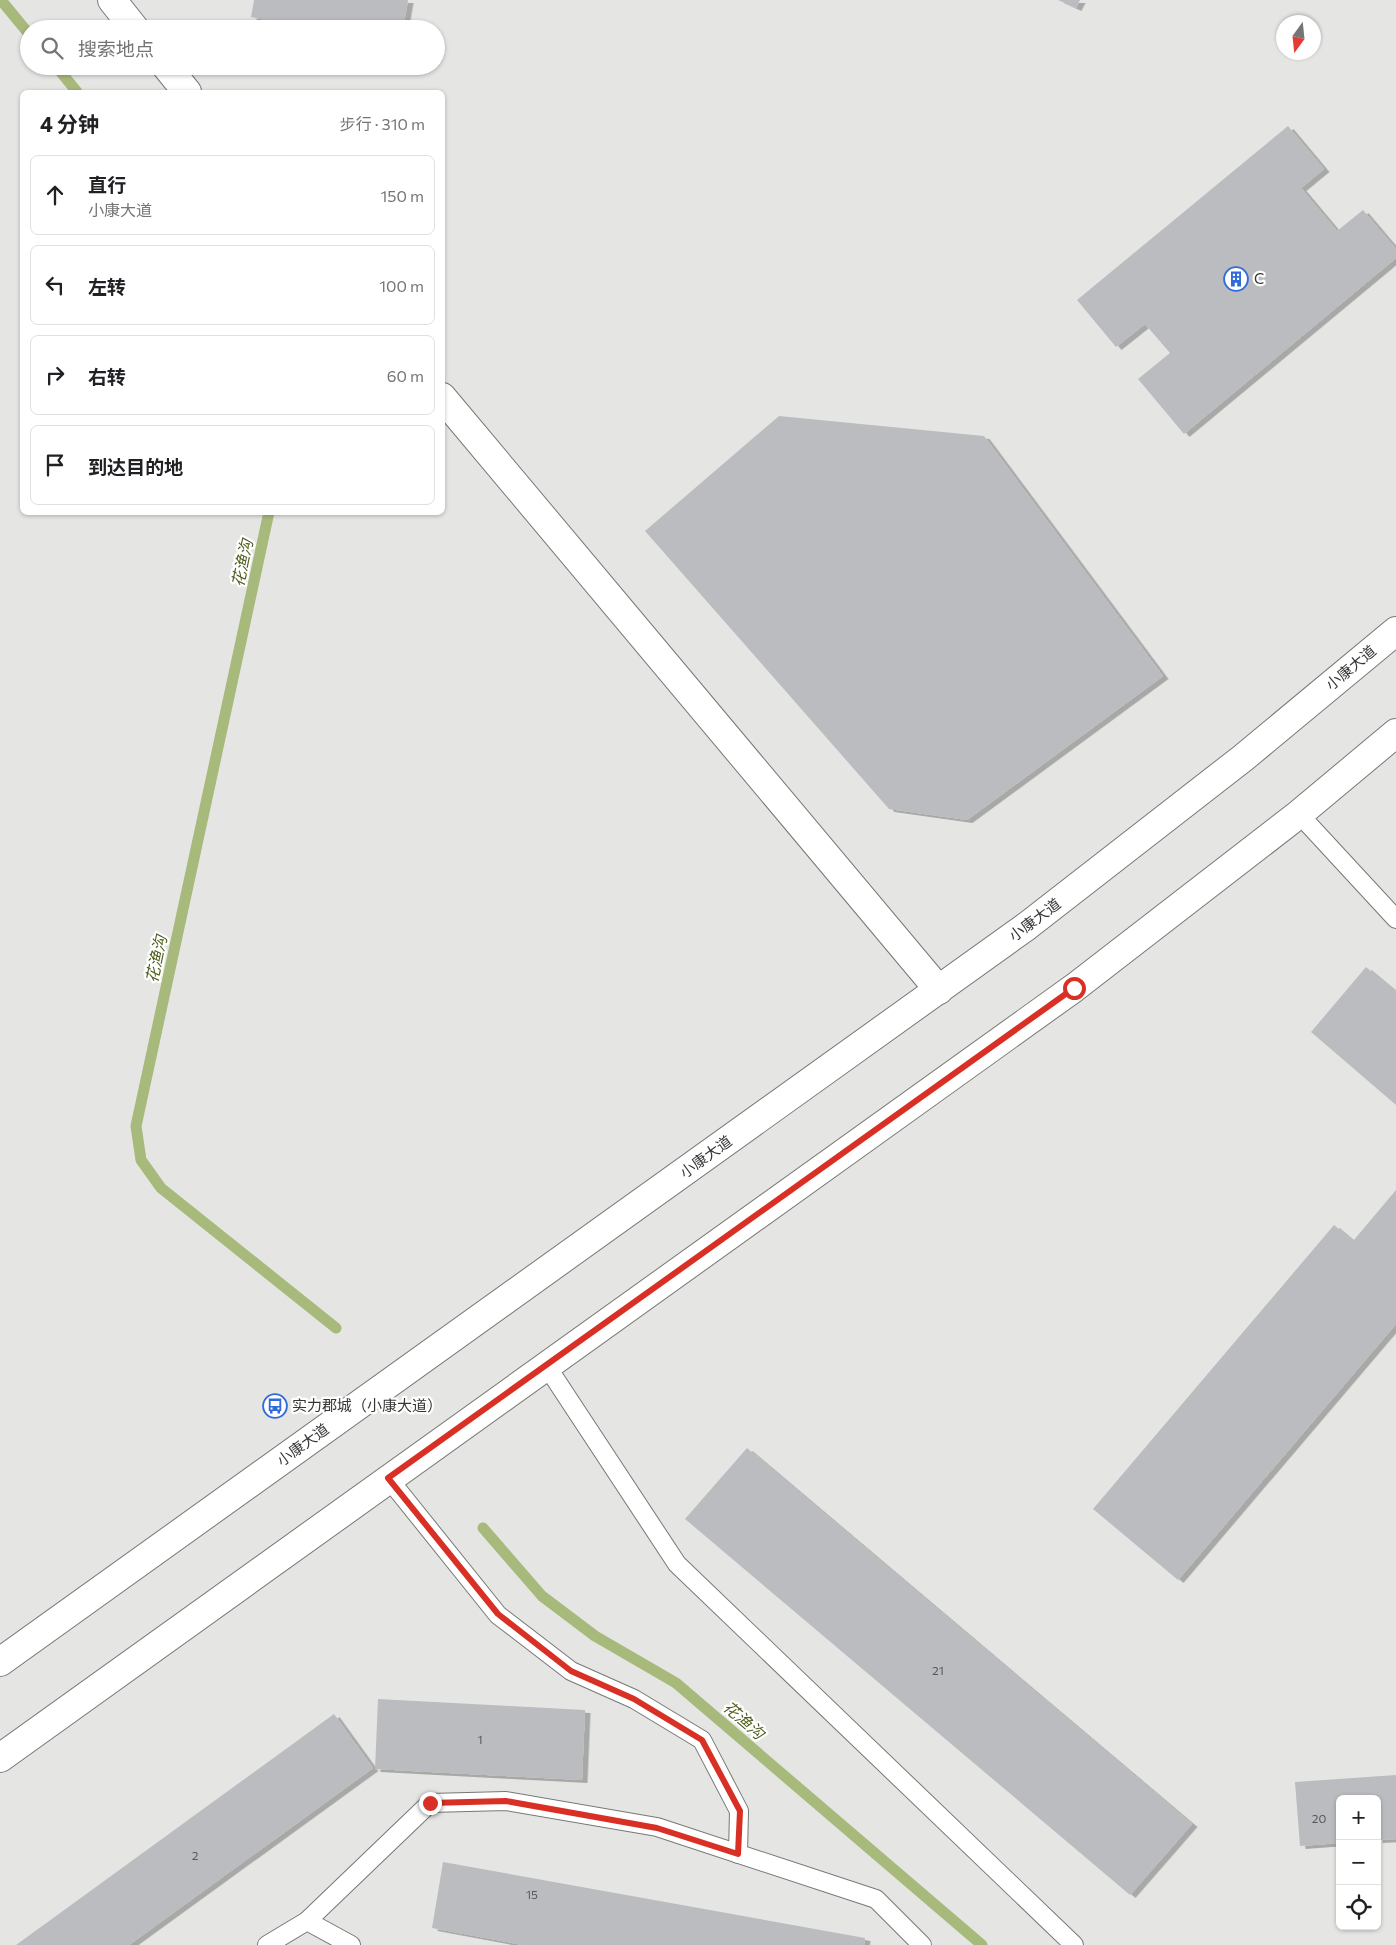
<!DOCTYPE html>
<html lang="zh">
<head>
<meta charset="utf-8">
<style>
  body { margin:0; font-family:Commissioner,"Noto Sans SC",sans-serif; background:#f6f6f6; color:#202124 }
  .controls { position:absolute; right:15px; bottom:15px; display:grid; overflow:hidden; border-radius:8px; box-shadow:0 1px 4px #0004 }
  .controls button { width:45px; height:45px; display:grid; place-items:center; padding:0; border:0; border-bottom:1px solid #e0e0e0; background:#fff; color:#202124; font:25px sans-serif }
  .compass { position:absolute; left:1276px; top:15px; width:45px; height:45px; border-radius:50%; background:#fff; box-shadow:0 1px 4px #0004; rotate:195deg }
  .stop { position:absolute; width:15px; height:15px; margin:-11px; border:4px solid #d93025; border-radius:50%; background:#fff }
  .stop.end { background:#d93025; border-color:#fff; box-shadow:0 1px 5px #0008 }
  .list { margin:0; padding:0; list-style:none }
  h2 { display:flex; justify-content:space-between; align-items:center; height:65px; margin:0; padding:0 20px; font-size:21px }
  h2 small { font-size:16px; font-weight:400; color:#757577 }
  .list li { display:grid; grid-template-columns:32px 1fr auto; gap:15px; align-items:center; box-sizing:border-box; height:80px; margin:0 10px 10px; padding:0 10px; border:1px solid #e0e0e0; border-radius:8px }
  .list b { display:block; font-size:19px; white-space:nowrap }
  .list p { margin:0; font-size:16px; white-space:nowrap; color:#757577 }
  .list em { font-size:16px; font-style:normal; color:#757577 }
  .icon { flex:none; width:28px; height:28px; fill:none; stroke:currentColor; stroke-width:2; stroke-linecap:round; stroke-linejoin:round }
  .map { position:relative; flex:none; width:1396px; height:1945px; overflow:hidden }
  .search { position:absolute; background:#fff; box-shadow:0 1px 4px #0004; left:20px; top:20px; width:425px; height:55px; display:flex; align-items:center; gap:12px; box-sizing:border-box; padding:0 18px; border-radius:28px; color:#757577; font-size:19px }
  .panel { position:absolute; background:#fff; box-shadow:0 1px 4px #0004; left:20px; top:90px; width:425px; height:425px; border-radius:8px }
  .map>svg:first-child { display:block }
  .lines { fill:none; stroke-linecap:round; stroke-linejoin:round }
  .stream { stroke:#a7b97b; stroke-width:11 }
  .building { fill:#bbbcbf; filter:url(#shadow) }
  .service-casing { stroke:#777876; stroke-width:20 }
  .minor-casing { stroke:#777876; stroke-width:30 }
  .secondary-casing { stroke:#777876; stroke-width:30 }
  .service { stroke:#fff; stroke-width:18 }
  .minor { stroke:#fff; stroke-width:28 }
  .secondary { stroke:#fff; stroke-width:28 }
  .route { stroke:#d93025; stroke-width:6 }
  .labels { text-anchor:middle; stroke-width:4.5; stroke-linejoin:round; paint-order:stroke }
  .number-label { font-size:12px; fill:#575858 }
  .poi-label { font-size:15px; fill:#363735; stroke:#fff; text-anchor:start }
  .street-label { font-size:15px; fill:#363735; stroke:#fff }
  .water-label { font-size:16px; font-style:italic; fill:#4f5f1d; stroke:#fff }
</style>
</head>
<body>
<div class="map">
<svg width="1396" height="1945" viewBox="0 0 1396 1945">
  <defs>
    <filter id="shadow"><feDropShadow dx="5.5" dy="3" stdDeviation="0" flood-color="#0004"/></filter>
  </defs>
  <rect width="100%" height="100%" fill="#e5e6e3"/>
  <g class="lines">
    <!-- stream -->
    <g class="stream">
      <path d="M1,0l28,34"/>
      <path d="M56,66l21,26"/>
      <path d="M269,512l-133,614 5,34 20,28 175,140"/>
      <path d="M483,1528l59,68 53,40 81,47 306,262"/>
    </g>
  </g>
  <!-- building -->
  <g class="building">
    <path d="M254,0h154l-5,29h-88l-64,-12z"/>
    <path d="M1058,0h22l-4,8z"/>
    <path d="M1288,126l36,43 -23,19 36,43 26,-21 33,39v9l-212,176 -46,-55 32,-26 -25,-29 -29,23 -39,-47z"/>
    <path d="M779,416l205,20 179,240 -196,144 -78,-11 -244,-278z"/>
    <path d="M1366,967l30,25v113l-85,-73z"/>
    <path d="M1396,1190v134l-218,256 -85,-71 241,-284 19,16z"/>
    <path d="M747,1448l445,376 -62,71 -445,-376z"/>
    <path d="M378,1699l207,11 -3,70 -207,-11z"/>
    <path d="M334,1714l39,54 -244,177h-113z"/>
    <path d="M1396,1775v64l-19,1v-41h-37v44l-40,3 -5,-64z"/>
    <path d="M443,1862l422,76 -1,7h-341l-91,-17z"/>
  </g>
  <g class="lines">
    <!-- service casing -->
    <g class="service-casing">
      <g id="service">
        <path d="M1299,814l97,105"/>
        <path d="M546,1365l131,199 397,381"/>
        <path d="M388,1478l110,137 73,56 63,28 68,41 37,71 -1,43"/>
        <path d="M307,1921l123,-118 76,-2 151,26 219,72 46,46"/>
        <path d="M267,1945l40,-24 44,24"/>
      </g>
    </g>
    <!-- minor casing -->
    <g class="minor-casing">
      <g id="minor">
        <path d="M112,0l23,29"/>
        <path d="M166,66l21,26"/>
        <path d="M442,397l497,593"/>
      </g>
    </g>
    <!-- secondary casing -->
    <g class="secondary-casing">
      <g id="secondary">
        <path d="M0,1662l1027,-736 216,-168 153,-127"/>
        <path d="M0,1758l1074,-770 225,-174 97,-81"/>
      </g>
    </g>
    <!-- service -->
    <use href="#service" class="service"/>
    <!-- minor -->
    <use href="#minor" class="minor"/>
    <!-- secondary -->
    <use href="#secondary" class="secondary"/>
  </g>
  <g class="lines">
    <!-- route -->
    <path class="route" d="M430,1803l76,-2 151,27 81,26 2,-43 -38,-71 -68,-41 -63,-28 -73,-57 -110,-136 686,-490"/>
  </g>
  <!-- icons -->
  <defs>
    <g id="building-ring" transform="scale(1.25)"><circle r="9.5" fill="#fff" stroke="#316bd9" stroke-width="1.5"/><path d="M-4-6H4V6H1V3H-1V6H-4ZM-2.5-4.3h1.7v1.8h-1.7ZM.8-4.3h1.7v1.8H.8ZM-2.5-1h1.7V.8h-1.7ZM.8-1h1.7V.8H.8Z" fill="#316bd9"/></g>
    <g id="bus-ring" transform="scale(1.25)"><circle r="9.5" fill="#fff" stroke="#316bd9" stroke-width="1.5"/><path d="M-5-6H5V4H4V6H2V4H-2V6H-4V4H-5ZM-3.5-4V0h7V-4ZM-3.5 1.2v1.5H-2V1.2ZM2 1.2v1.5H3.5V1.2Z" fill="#316bd9"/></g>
  </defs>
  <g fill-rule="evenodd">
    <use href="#building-ring" x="1236" y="279"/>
    <use href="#bus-ring" x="275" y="1406"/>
  </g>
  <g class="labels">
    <!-- number labels -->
    <g class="number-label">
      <text x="938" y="1675">21</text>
      <text x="480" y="1744">1</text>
      <text x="1319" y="1823">20</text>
      <text x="195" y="1860">2</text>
      <text x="532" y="1899">15</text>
    </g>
    <!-- poi labels -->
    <g class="poi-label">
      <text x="1254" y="284">C</text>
      <text x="292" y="1411">实力郡城（小康大道）</text>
    </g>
    <!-- street labels -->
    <g class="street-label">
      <text transform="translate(1351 668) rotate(-40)" y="5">小康大道</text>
      <text transform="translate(1035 920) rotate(-37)" y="5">小康大道</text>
      <text transform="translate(706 1157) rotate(-36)" y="5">小康大道</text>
      <text transform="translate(303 1445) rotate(-36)" y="5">小康大道</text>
    </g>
    <!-- water labels -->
    <g class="water-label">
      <text transform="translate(242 563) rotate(-78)" y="6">花渔沟</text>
      <text transform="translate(156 959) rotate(-78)" y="6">花渔沟</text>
      <text transform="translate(744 1720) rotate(41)" y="6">花渔沟</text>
    </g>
  </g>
</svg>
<div class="controls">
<button>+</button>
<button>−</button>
<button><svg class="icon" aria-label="locate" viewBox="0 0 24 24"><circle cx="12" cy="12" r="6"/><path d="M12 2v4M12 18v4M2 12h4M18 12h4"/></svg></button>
</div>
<svg class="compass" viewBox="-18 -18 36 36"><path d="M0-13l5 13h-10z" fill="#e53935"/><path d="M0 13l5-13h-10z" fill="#757577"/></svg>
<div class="stop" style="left:1074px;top:988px"></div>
<div class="stop end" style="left:430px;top:1803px"></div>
<div class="search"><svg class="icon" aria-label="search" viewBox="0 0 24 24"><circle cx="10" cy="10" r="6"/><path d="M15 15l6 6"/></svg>搜索地点</div>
<section class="panel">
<h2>4 分钟<small>步行 · 310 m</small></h2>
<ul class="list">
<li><svg class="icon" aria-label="ahead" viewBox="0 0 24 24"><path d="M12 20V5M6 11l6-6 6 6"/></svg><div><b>直行</b><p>小康大道</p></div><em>150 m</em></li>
<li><svg class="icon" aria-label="left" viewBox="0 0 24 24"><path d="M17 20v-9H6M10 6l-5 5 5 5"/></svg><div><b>左转</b></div><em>100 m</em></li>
<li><svg class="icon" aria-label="right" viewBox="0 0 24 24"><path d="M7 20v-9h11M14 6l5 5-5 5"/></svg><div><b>右转</b></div><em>60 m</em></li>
<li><svg class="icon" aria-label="arrive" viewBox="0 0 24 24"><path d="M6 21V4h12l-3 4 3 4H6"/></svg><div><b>到达目的地</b></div></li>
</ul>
</section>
</div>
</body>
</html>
